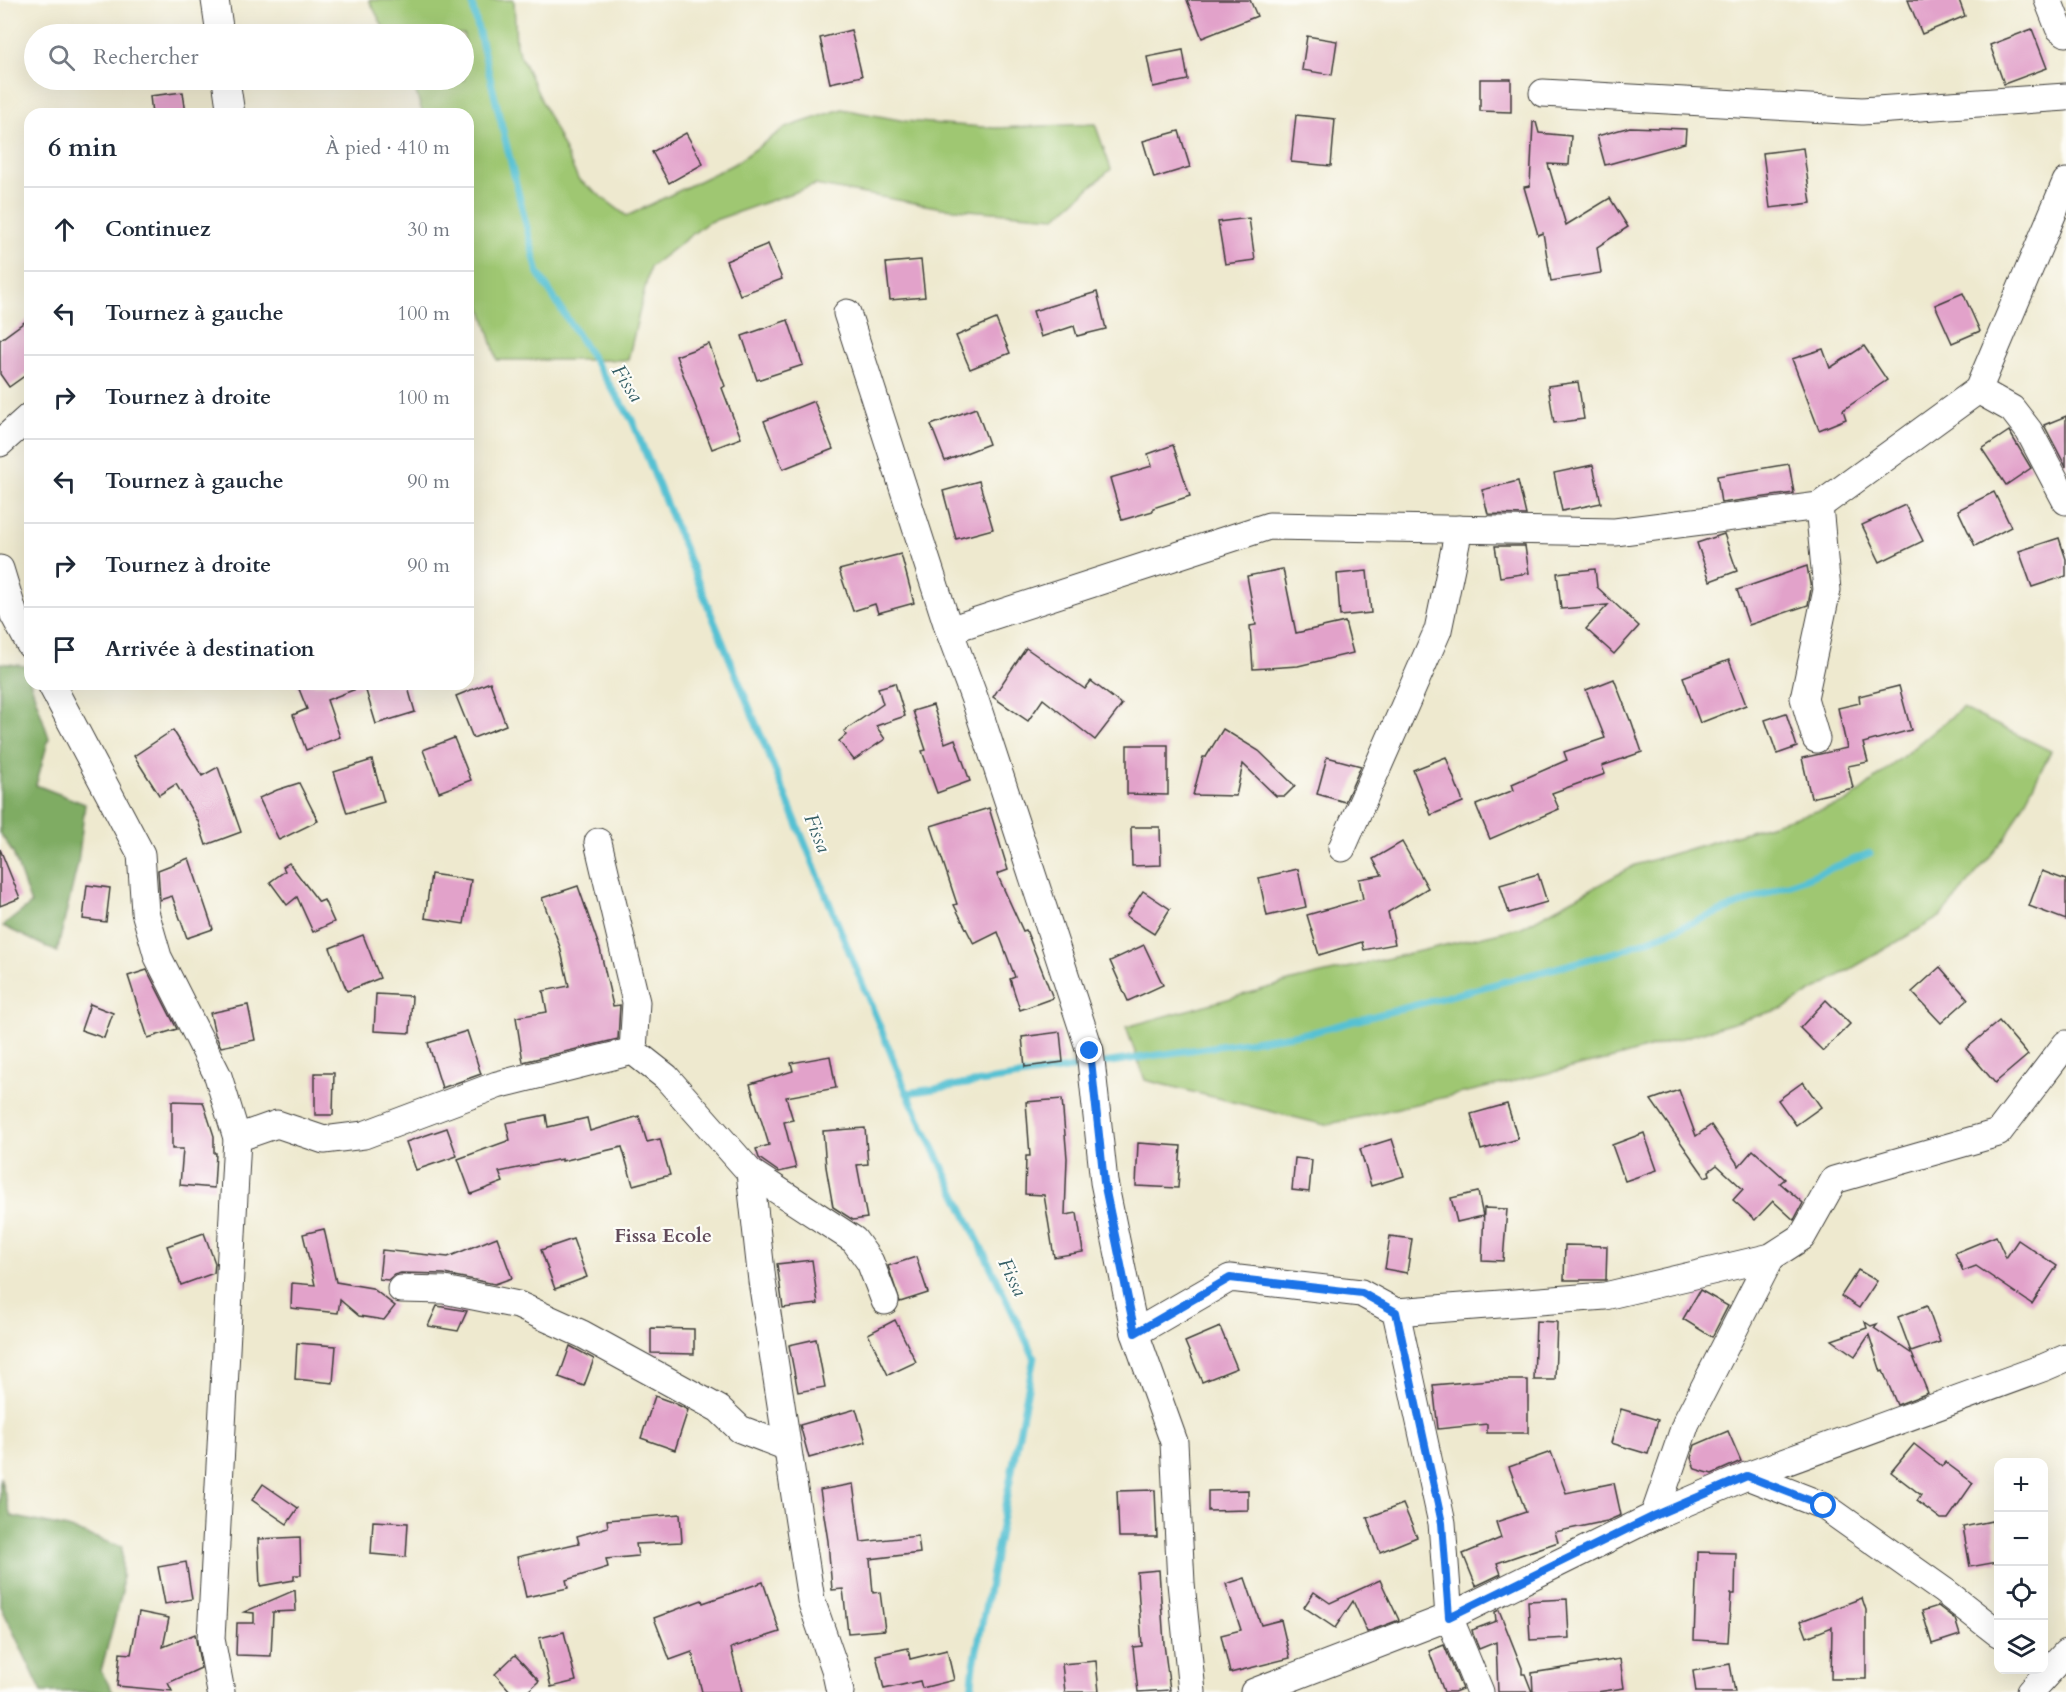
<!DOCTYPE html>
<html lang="fr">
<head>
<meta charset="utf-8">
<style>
  body { margin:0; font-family:Cardo,serif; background:#f6f6f7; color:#1f2937 }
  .controls { position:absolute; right:18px; bottom:18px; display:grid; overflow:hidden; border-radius:12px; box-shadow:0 6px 24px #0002 }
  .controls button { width:54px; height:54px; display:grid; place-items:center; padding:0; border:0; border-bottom:2px solid #e0e1e3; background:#fff; color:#1f2937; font:30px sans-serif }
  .stop { position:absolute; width:18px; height:18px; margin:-14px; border:4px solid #1a73e8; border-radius:50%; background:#fff }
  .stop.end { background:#1a73e8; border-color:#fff; box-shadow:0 2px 6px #0008 }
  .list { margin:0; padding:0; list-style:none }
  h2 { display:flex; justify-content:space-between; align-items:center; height:78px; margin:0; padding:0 24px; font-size:26px }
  h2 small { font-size:20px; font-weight:400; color:#747a83 }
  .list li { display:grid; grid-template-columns:39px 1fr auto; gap:18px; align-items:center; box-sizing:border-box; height:84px; padding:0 24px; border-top:2px solid #e0e1e3 }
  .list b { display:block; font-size:22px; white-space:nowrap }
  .list em { font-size:20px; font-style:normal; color:#747a83 }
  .icon { flex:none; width:33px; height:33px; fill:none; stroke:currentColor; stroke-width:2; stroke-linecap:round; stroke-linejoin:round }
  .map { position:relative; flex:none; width:2066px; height:1692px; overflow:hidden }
  .search { position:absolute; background:#fff; box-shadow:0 6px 24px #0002; left:24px; top:24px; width:450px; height:66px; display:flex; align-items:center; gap:15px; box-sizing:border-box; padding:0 21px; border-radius:33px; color:#747a83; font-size:22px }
  .panel { position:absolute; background:#fff; box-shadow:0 6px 24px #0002; left:24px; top:108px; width:450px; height:582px; border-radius:18px }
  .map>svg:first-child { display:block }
  .green { fill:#9fc772; stroke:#5e7247; stroke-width:1.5 }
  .forest { fill:#7fac64; stroke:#4e6440; stroke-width:1.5 }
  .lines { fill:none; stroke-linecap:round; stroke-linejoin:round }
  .stream { stroke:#57c1d3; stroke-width:7 }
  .building { fill:#e2a2ca }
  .minor-casing { stroke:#3c3b37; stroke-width:29 }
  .minor { stroke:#fff; stroke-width:27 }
  .route { stroke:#1a73e8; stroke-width:8 }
  .labels { text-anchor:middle; stroke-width:4.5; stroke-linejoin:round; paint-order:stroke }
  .water-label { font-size:20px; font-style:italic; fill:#345e65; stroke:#fdfcf7 }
  .neighbourhood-label { font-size:20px; font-weight:bold; fill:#614b59; stroke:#fdfcf7 }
</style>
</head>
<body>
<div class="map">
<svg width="2066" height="1692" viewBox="0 0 2066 1692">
  <rect width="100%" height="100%" fill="#fdfcf7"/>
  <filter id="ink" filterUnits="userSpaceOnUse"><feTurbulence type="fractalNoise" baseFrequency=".0167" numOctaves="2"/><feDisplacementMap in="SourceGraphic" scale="12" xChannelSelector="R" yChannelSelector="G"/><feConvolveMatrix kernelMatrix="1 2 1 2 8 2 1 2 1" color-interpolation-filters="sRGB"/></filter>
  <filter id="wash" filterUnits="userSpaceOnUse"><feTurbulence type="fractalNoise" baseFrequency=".008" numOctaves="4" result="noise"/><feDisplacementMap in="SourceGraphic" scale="24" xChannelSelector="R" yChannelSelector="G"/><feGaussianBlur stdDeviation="1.35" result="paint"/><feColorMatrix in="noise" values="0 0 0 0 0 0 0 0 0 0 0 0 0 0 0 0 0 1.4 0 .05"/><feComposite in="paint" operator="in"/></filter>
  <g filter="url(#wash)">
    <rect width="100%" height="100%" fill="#eee9cf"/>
    <!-- green -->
    <g class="green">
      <path d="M369,0h145l2,46 62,133 49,37 107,-52 51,-36 57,-19 63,12 90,7 100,-4 16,45 -55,48 -114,-9 -127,-23 -108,38 -57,44 -22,93h-131l-29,-97v-149h-45l-11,-34h52v-46h-77z"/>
      <path d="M1962,708l89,43 -44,85 -67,81 -156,91 -166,49 -293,68 -180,-45 -19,-53 170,-47 226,-53 113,-62 212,-63z"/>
    </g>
    <!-- forest -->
    <g class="forest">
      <path d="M0,663l25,3 24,72 -13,47 49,19 -7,59 -21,89 -54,-26 28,-22 -18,-51 -13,-20z"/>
      <path d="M0,1477l11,39 57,12 54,19v45l-21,79 12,21h-71l-42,-88z"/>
    </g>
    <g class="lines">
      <!-- stream -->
      <g class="stream">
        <path d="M471,0l67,273 94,147 275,673 127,264 -60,308 -3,27"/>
        <path d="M1097,1064l216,-32 307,-81 250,-98"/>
        <path d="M907,1093l179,-27"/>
      </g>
    </g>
    <g id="blocks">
      <!-- building -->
      <g class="building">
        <path d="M1187,0h63l7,16 -55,22z"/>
        <path d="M1908,0h51l6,16 -43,18z"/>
        <path d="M2032,29l15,39 -43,16 -14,-39z"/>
        <path d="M851,30l11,46 -32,7 -10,-45z"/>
        <path d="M1307,36l30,5 -5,34 -30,-5z"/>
        <path d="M1183,50l5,30 -35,7 -6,-30z"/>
        <path d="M1480,79h31v33l-31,-1z"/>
        <path d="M183,92l3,22h-34l-2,-18z"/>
        <path d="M1296,115l39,4 -4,47 -40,-4z"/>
        <path d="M1533,122h3l3,11 32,3 -2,29 -21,-1 18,61 44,-27 18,29 -31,20 4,26 -50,8 -8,-48 -5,2 -14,-48 6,-1z"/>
        <path d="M1630,127l56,2 -1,14 -80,22 -8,-29z"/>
        <path d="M1179,131l11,36 -36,11 -11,-37z"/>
        <path d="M686,133l17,31 -34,19 -17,-31z"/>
        <path d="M1803,148l8,55 -41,5 -7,-55z"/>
        <path d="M1249,218l6,42 -30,4 -7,-42z"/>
        <path d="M768,244l14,35 -42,16 -14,-34z"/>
        <path d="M921,260l4,37 -35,3 -4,-37z"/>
        <path d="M1097,292l9,37 -29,7 -3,-10 -33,11 -8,-26z"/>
        <path d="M1963,293l17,38 -28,12 -17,-38z"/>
        <path d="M30,318v54l-21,15 -9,-13v-34z"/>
        <path d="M996,319l14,34 -40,16 -14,-33z"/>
        <path d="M788,320l15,45 -46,15 -15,-44z"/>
        <path d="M709,344l16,42 -3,2 19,50 -29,11 -36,-93z"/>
        <path d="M1864,346l23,34 -44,30 3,9 -27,11 -27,-71 31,-10 7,19z"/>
        <path d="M1578,382l6,37 -30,4 -6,-37z"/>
        <path d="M814,401l19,48 -50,20 -19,-48z"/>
        <path d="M976,408l13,36 -44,17 -14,-36z"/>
        <path d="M2066,416v51l-22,-42z"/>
        <path d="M2009,431l22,37 -25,17 -24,-36z"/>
        <path d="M1173,445l17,51 -37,12v3l-31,9 -12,-42 42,-12 -4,-12z"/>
        <path d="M1789,464l5,29 -73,10 -4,-27z"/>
        <path d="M1593,465l8,38 -39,8 -8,-38z"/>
        <path d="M979,481l14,48 -37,10 -13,-48z"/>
        <path d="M1518,481l8,34 -38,-1 -6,-24z"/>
        <path d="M1994,492l17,35 -36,19 -17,-36z"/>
        <path d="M1905,505l18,36 -43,21 -18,-37z"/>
        <path d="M1724,534l13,37 -27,10 -13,-38z"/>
        <path d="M2059,538l7,21v17l-34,11 -13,-36z"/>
        <path d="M1495,546h30l4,27 -29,4z"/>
        <path d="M901,554l13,49 -36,10 -3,-9 -22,7 -14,-41z"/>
        <path d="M1807,566l4,23 -3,16 -59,20 -12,-35z"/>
        <path d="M1283,569l13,64 49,-11 8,31 -55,13 -45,3 -3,-43 6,-1 -9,-49z"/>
        <path d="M1595,569l2,18 42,39 -25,28 -28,-25 22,-24 -47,4 -4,-36z"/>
        <path d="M1367,571l4,42 -31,3 -3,-42z"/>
        <path d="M1026,648l59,41 6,-8 31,24 -27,35 -52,-41 -15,22 -35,-24z"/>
        <path d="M1729,660l17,45 -46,18 -17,-46z"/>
        <path d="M1614,679l16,41h1l11,32 -40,14 3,8 -53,19 7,16 -69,30 -14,-34 38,-15 -2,-6 55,-24 -3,-8 41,-14 -19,-48z"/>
        <path d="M490,682l16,43 -33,13 -17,-42z"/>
        <path d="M895,683l10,33 -29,10 9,13 -31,21 -15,-19 7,-6 -2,-4 39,-27 -5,-16z"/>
        <path d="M297,684h110l8,28 -39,12 -12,-40v2l-37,14 13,37 -34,13 -13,-35 14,-6z"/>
        <path d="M1899,686l12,44 -48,13 5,19 -20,4 5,22 -42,10 -9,-40 45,-10 -9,-40 22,-5 -1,-7z"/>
        <path d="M933,705l12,38 10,-4 15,42 -33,12 -15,-42 4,-1 -13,-39z"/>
        <path d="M1786,713l11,34 -20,7 -12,-34z"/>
        <path d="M1223,729l36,22 36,35 -10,10h-9l-33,-32 -7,32 -43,-1 10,-38h3z"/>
        <path d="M173,730l29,46 16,-9 23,65 -35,13 -8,-24 -22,-37 -17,11 -25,-39z"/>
        <path d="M454,738l17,42 -32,12 -16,-42z"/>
        <path d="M1127,745h41v50l-41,-1z"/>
        <path d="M1327,757l34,9 -16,36 -28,-8z"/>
        <path d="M1446,757l17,45 -32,13 -18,-45z"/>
        <path d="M372,760l12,42 -37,11 -13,-41z"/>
        <path d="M299,783l19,38 -39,19 -20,-42 18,-8z"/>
        <path d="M989,808l19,62 -11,4 26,57 3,-1 27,68 -33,12 -10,-31 5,-2 -17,-45 -24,12 -20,-39 3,-1 -26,-78z"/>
        <path d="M1131,827h29l1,38 -29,1z"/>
        <path d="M1402,842l26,46 -40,24 7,32 -31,6 -2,-8 -43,13 -12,-40 56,-16 -4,-20 23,-4 -9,-16z"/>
        <path d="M0,849l20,49 -20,8z"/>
        <path d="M189,858l24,71 -26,9 -15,-42 -12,4 -2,-30z"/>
        <path d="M289,863l30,39 5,-2 10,22 -21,10 -16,-35 -10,8 -17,-23 15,-11 -2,-4z"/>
        <path d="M1298,869l8,38 -39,9 -8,-38z"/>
        <path d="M2042,871l24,9v40l-37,-14z"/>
        <path d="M431,874l40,6 -7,44 -39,-6z"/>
        <path d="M1538,874l9,28 -38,11 -9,-28z"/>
        <path d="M87,885l23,3 -4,34 -23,-3z"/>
        <path d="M578,886l22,63 13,57 7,-1 -2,34 -95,23 -7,-45 31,-5 -4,-21 26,-5 -9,-39 -18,-49z"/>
        <path d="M1143,891l27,18 -16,25 -28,-18z"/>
        <path d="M363,935l17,43 -33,13 -17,-43z"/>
        <path d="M1144,945l19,40 -35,16 -18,-40z"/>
        <path d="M1940,967l28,32 -27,24 -29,-31z"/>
        <path d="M147,970l30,59 -29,9 -20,-62z"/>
        <path d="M376,994l36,2 -2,37 -36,-2z"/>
        <path d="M1826,1000l24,24 -27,27 -23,-23z"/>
        <path d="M90,1004l23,9 -9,25 -23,-8z"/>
        <path d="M248,1005l7,35 -34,7 -6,-13 -5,-21z"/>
        <path d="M1999,1021l29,34 -33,28 -29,-34z"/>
        <path d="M467,1031l14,43 -39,14 -14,-45z"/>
        <path d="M1060,1032l3,30 -38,5 -3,-30z"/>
        <path d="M830,1056l6,32 -50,9 7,23 -9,2 12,46 -17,4 -20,-14 -3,-9 13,-4 -19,-61 43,-13 -2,-8z"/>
        <path d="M315,1073h19l-1,42h-18z"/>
        <path d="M1803,1082l18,25 -25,18 -18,-25z"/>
        <path d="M1679,1090l17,46 15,-11 28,41 14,-16 32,29 -5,4 23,20 -9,17 -21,-19 -18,19 -22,-20 10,-11 -26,-24 -8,6 1,4 -5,2 -54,-77z"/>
        <path d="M1062,1099l5,59 -2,57 12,-2 6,39 -29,5 -10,-62 -19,-1 1,-38h4l-4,-54z"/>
        <path d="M172,1101l31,1 11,34v17h2l-2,35 -34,-3 3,-36h-11z"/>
        <path d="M1507,1104l11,35 -37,11 -10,-36z"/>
        <path d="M546,1115l2,12 39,-9 3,13 49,-15 8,26 13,-3 10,36 -37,10 -11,-38 -60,14v-2l-63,13 4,10 -32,12 -13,-35 52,-19 -4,-17z"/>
        <path d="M447,1128l10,28 -41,14 -10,-28z"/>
        <path d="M865,1128l3,36 -11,1 10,53 -14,2 -20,-13 -7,-40 -3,-36z"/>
        <path d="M1644,1133l13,37 -32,11 -13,-36z"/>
        <path d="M1392,1139l12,37 -33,10 -11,-37z"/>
        <path d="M1138,1143l43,3 -3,42 -42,-2z"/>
        <path d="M1295,1158l17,2 -3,32 -17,-2z"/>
        <path d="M1478,1192l5,24 -26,6 -6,-24z"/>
        <path d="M1484,1208l23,1 -4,52 -21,-1z"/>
        <path d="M324,1229l12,53 36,6 23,18 -11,14 -25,-4 -19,-16 -2,13 -47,-5 1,-25 23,2 -12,-51z"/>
        <path d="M204,1233l11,30 -1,10 -33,12 -14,-39z"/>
        <path d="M1390,1236l22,3 -5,34 -22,-4z"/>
        <path d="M1996,1236l10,22 12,-18 39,26 -25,38 -56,-38 -13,5 -8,-18z"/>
        <path d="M497,1237l15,41 -17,6 -51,-10 -43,-1 -7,2 -6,5 -9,-1 3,-29 66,7z"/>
        <path d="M573,1239l14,38 -32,12 -14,-39z"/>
        <path d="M1565,1245l42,1 -1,34h-42z"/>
        <path d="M916,1257l12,36 -28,9 -12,-36z"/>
        <path d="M812,1260l6,44 -35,4 -6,-44z"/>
        <path d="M1858,1270l19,11 -18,27 -18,-12z"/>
        <path d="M1700,1290l28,16 -16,31 -29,-18z"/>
        <path d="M437,1306l30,5 -9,20 -30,-5z"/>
        <path d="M1927,1306l13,36 -29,10 -13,-35z"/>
        <path d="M895,1320l21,42 -28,13 -20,-41z"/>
        <path d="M1536,1321l21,1 -2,58h-21z"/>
        <path d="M1865,1322l6,4 6,-2 -3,4 38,26 16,39 -31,12 -14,-34 -2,1 -12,-37 -14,21 -23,-16 35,-12z"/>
        <path d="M1220,1327l17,41 -35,14 -17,-40z"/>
        <path d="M651,1328l43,1v25l-43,-1z"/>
        <path d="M816,1339l9,48 -27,5 -9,-47z"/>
        <path d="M297,1343l39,3 -3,37 -38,-4z"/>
        <path d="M570,1346l24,13 -10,27 -25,-9z"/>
        <path d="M1490,1380h38v53h-41v-9l-49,5 -5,-44z"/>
        <path d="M655,1396l19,7 14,7 -13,40 -34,-12z"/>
        <path d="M856,1409l10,33 -57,16 -9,-33z"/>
        <path d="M1621,1409l37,11 -10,34 -37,-11z"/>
        <path d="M1728,1431l13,30 -29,13 -17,-5 -4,-11 4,-13z"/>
        <path d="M1914,1444l28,22 3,-4 28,21 -25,36h-7l-24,-18 4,-6 -30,-23z"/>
        <path d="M1551,1452l15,41 48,-10 7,32 -14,6 -52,11 3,10 -61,21 4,11 -25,12 -13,-32 38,-16 -5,-16 30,-10 -17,-45z"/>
        <path d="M263,1484l35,24 -11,16 -35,-24z"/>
        <path d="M853,1484l8,58 57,-6 2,17 -50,6 3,34 7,-1 5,38 -37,3 -5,-44 -11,1 -4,-49 -8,-51z"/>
        <path d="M1155,1490l2,47h-38l-2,-46z"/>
        <path d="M1248,1490v20l-40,1v-20z"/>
        <path d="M1403,1504l14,33 -37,15 -13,-34z"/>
        <path d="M680,1514l2,28 -46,2 2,12 -32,3 2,8 -42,13 2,8 -42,9 -9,-40 62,-14 -2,-7 31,-9 -1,-7z"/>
        <path d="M373,1521l35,2 -2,34 -35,-3z"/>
        <path d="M1992,1521l6,41 -28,5 -7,-40z"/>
        <path d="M300,1537l1,38h-7v5l-34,6 -2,-47z"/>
        <path d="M1697,1552l39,1 -1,41h-4l-3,48 -34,-2z"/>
        <path d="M186,1562l6,37 -27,5 -7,-37z"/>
        <path d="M1159,1570l5,74 6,46 -32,2 -5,-45 9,-1 -5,-74z"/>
        <path d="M1245,1578l16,47 20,-5 9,38 -60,15 -9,-38 20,-5 -15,-46z"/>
        <path d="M1380,1580l19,40 -32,12 -14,-31 -18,27 -31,-21 10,-15 16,11z"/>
        <path d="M763,1582l17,50 -49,16 11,44h-40l-10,-40 -22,8 -16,-42 48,-18 1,3z"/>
        <path d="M295,1590l1,21 -23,1 -2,44 -35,-1 1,-32h17v-10l-10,-1z"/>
        <path d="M1862,1598l4,12v69h-35l1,-52 -25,10 -6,-16z"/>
        <path d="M1567,1599l2,39 -39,2 -2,-39z"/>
        <path d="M1938,1606l17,13 5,16 -28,9 -10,-33z"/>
        <path d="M1499,1610l23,58v6h3l7,18h-34l-2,-50 -17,7 -6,-15 -1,-4 24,-9 -1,-9z"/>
        <path d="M139,1612l30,6 -6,29 32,-13 6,34 -33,15 4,8 -55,-5 3,-33 11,1z"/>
        <path d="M564,1632l12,49 -25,6 -12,-49z"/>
        <path d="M1444,1645l18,44 -8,3h-10l-15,-41z"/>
        <path d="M908,1648l2,11 37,-9 7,30 -32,8 -2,-7 -36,8 -8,-34z"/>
        <path d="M515,1655l24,26 -12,11h-16l-16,-18z"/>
        <path d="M1620,1659l4,29 -27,4h-64l-1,-19z"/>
        <path d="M1096,1661l3,31h-34l-3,-28z"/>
        <path d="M1730,1664l5,28h-39l-3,-21z"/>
      </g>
    </g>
  </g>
  <g filter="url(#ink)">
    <use href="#blocks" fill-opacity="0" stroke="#3c3b37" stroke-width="1.5"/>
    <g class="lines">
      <!-- minor casing -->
      <g class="minor-casing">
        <g id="minor">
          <path d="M215,0l5,34"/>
          <path d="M2048,0l11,28 7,5"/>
          <path d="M226,80l5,34"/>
          <path d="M1543,93l319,18 204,-14"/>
          <path d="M847,313l102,317 26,70 115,351 14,131 31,151 39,109 7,141 11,109"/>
          <path d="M1978,390l34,19 17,22 37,70"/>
          <path d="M0,443l30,-27"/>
          <path d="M0,569l14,46 16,30"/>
          <path d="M949,630l320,-104 346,6 204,-26 159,-116 88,-208"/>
          <path d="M51,684l90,170 4,58 13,45 60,119 19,62 -26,501 10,53"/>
          <path d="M1816,739l-12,-41 23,-108 -8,-84"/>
          <path d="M598,842l38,160 -3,49"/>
          <path d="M1342,848l96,-218 21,-101"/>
          <path d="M237,1138l40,-14 47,16 40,-5 133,-50 136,-34 33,26 84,95 104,68 16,22 15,39"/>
          <path d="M750,1172l12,109 49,319 24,69 5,23"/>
          <path d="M401,1289l43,1 74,15 64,29 137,75 21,20 47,18"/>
          <path d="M1396,1312l209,-16 166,-39 31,-20 32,-57 164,-47 68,-89"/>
          <path d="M1135,1333l95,-55 131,15 35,19 46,211 7,94 31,75"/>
          <path d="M1747,1476l298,-109 21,-9"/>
          <path d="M1654,1516l32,-93 85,-166"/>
          <path d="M1254,1692l195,-75 205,-101 93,-40 77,30 120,85 54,42"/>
          <path d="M2030,1692l36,-39"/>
        </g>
      </g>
      <!-- minor -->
      <use href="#minor" class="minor"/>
    </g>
  </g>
  <g class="lines" filter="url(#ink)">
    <!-- route -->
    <path class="route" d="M1090,1051l14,131 31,151 95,-55 132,15 34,19 46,211 7,94 205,-101 93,-40 77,30"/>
  </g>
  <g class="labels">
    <!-- water labels -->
    <g class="water-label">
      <text transform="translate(628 383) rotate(57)" y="7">Fissa</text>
      <text transform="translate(818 833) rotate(68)" y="7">Fissa</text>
      <text transform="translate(1013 1277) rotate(64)" y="7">Fissa</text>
    </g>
    <!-- neighbourhood labels -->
    <g class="neighbourhood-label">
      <text x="663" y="1242">Fissa Ecole</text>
    </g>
  </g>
</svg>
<div class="controls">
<button>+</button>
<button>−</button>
<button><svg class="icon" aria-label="locate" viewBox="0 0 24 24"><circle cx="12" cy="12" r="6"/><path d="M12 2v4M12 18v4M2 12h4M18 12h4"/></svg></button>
<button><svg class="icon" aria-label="layers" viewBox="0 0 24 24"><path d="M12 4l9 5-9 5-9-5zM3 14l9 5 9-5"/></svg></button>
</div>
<div class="stop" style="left:1824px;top:1506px"></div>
<div class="stop end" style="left:1090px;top:1051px"></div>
<div class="search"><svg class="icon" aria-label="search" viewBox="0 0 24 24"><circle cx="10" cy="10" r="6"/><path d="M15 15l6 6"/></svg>Rechercher</div>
<section class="panel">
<h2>6 min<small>À pied · 410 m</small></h2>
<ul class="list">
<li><svg class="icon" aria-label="ahead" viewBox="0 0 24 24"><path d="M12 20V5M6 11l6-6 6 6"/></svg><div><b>Continuez</b></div><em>30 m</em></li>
<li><svg class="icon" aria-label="left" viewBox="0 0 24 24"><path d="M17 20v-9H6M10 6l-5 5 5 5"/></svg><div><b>Tournez à gauche</b></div><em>100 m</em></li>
<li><svg class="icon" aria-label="right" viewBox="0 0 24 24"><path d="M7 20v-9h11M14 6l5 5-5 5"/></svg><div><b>Tournez à droite</b></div><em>100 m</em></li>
<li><svg class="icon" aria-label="left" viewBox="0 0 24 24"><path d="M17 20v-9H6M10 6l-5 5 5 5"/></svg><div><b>Tournez à gauche</b></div><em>90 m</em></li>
<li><svg class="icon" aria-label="right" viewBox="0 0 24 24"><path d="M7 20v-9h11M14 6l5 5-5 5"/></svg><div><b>Tournez à droite</b></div><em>90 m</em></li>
<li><svg class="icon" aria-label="arrive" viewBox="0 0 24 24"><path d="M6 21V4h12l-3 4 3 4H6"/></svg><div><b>Arrivée à destination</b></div></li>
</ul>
</section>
</div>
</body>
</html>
